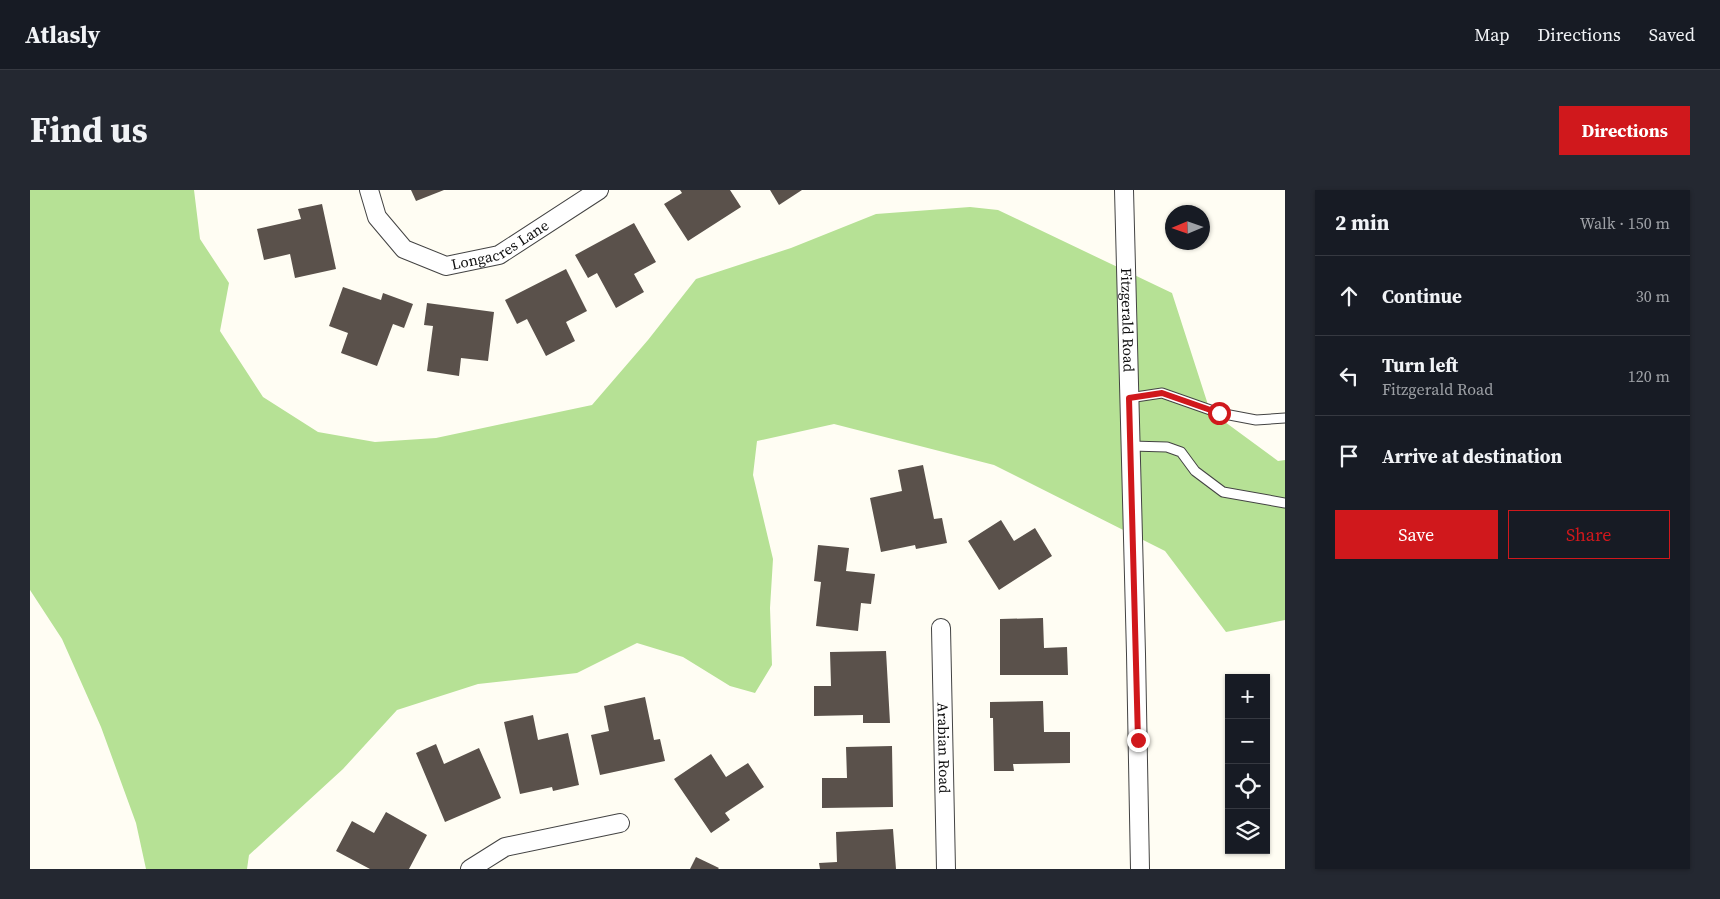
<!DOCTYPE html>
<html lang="en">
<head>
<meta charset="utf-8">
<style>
  body { margin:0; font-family:"Source Serif 4",serif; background:#242831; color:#f1f3f6 }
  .controls { position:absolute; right:15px; bottom:15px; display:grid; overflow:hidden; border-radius:0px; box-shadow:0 1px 4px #0004 }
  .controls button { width:45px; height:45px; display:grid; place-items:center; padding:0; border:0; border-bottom:1px solid #363941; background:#171b24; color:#f1f3f6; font:25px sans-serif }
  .compass { position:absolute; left:1135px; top:15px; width:45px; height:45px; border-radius:50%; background:#171b24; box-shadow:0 1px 4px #0004; rotate:268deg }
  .stop { position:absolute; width:15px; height:15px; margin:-11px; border:4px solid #d0181c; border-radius:50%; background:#fff }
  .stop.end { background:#d0181c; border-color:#fff; box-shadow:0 1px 5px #0008 }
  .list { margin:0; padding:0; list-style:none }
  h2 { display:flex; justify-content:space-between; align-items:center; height:65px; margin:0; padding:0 20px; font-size:21px }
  h2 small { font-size:16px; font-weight:400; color:#9ea1a6 }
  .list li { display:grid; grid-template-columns:32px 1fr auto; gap:15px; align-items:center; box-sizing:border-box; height:80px; padding:0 20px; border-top:1px solid #363941 }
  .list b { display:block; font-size:19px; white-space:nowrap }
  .list p { margin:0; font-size:16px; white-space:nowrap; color:#9ea1a6 }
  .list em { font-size:16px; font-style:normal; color:#9ea1a6 }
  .actions { display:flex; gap:10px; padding:15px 20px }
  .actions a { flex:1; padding:11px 0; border:1px solid #d0181c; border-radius:0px; text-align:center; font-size:18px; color:#d0181c }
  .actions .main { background:#d0181c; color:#fff }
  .icon { flex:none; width:28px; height:28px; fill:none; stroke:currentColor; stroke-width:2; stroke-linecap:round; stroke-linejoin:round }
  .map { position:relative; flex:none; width:1255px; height:679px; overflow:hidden; border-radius:0px }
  header { display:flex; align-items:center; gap:30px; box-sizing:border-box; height:70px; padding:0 25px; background:#171b24; border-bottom:1px solid #363941 }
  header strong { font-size:24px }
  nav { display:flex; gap:28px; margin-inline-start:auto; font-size:18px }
  .intro { display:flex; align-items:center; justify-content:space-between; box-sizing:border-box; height:120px; padding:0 30px }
  h1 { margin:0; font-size:35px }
  .button { padding:12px 22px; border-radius:0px; background:#d0181c; color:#fff; font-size:18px; font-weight:700 }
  main { display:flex; gap:30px; padding:0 30px }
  aside { flex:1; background:#171b24; border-radius:0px; box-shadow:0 1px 4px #0004 }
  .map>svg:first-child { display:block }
  .forest { fill:#b6e195 }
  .building { fill:#5a514b }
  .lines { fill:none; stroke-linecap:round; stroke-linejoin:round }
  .service-casing { stroke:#434343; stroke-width:11 }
  .minor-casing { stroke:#434343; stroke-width:20 }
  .service { stroke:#fff; stroke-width:9 }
  .minor { stroke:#fff; stroke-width:18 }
  .route { stroke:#d0181c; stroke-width:6 }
  .labels { text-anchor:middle; stroke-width:5; stroke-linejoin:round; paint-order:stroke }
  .street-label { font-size:15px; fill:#101010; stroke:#fff }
</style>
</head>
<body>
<header>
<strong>Atlasly</strong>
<nav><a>Map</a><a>Directions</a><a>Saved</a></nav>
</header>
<div class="intro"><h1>Find us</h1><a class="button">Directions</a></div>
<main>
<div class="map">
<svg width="1255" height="679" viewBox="0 0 1255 679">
  <rect width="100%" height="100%" fill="#fffdf3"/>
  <!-- forest -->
  <path class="forest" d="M0,0h164l6,49 29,44 -9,48 43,66 55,35 57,10 61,-4 156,-33 56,-65 48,-61 95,-31 85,-34 94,-7 28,3 174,83 38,118 68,50 7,-1v160l-59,12 -61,-81 -171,-86 -160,-41 -77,17 -4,34 20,84 -3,49 2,57 -17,28 -25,-7 -47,-29 -46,-14 -60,30 -99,11 -81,26 -54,59 -94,86 -2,14h-101l-10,-46 -35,-96 -39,-88 -32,-49z"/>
  <!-- building -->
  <g class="building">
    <path d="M381,0h33l-28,11z"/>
    <path d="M650,0h50l11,17 -53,34 -24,-37 18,-11z"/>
    <path d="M740,0h32l-23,15z"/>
    <path d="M292,14l14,65 -41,9 -5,-24 -26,6 -7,-31 44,-10 -3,-10z"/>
    <path d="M604,33l22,39 -22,12 10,18 -28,16 -19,-35 -9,5 -13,-23z"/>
    <path d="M536,79l21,42 -21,11 9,19 -29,15 -19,-37 -10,5 -12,-24z"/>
    <path d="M313,97l38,13 2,-7 30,11 -9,24 -11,-4 -16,42 -36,-13 7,-20 -19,-7z"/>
    <path d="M397,113l67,9 -6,49 -27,-3 -2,18 -32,-5 6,-45 -9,-1z"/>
    <path d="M893,275l11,54 8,-1 5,25 -31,6 -1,-4 -34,7 -11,-54 32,-7 -4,-21z"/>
    <path d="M971,330l13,21 21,-13 17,28 -53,34 -31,-49z"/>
    <path d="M788,355l31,3 -3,23 29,3 -4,30 -10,-1 -3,28 -42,-5 5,-44 -7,-1z"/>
    <path d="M1013,428l1,30 23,-1 1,28h-68v-56z"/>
    <path d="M856,461l4,72h-27v-8l-49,1v-30h17l-1,-34z"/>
    <path d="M615,507l9,43 6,-1 5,22 -65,14 -9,-40 18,-4 -5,-25z"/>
    <path d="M1013,511l1,31h26v31l-57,1 1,7h-20l-1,-53h-3v-16z"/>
    <path d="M503,525l5,25 30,-7 11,52 -26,6 -1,-4 -32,7 -16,-72z"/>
    <path d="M406,554l8,20 35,-16 22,50 -56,24 -29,-69z"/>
    <path d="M862,556l1,61 -71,1v-30h25l-1,-31z"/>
    <path d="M681,564l15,23 22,-14 16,24 -39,26 5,7 -19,13 -37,-54z"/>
    <path d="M356,622l41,23 -18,34h-39l-34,-18 16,-30 22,12z"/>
    <path d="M863,639l3,40h-76l-1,-6 18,-1 -1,-30z"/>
    <path d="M666,667l23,11 -1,1h-28z"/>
  </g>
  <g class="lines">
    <!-- service casing -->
    <g class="service-casing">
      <g id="service">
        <path d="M1099,208l33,-5 57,20 37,7 29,-2"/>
        <path d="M1101,256l36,1 14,5 14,19 28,21 62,11"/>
      </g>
    </g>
    <!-- minor casing -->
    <g class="minor-casing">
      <g id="minor">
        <path id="s1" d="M339,0l8,27 27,32 42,17 53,-11 100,-65"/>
        <path id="s2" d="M1094,0l12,464 4,215"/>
        <path id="s3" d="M911,438l5,241"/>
        <path d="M440,679l35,-22 115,-24"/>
      </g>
    </g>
    <!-- service -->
    <use href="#service" class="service"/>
    <!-- minor -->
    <use href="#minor" class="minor"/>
  </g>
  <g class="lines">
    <!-- route -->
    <path class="route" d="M1108,550l-9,-342 33,-5 57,20"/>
  </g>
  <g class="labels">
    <!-- street labels -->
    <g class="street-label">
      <text dy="5" stroke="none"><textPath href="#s1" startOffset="174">Longacres Lane</textPath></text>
      <text dy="5" stroke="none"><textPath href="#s2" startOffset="130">Fitzgerald Road</textPath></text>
      <text dy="5" stroke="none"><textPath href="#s3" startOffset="120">Arabian Road</textPath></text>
    </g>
  </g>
</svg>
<div class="controls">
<button>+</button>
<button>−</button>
<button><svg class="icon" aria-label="locate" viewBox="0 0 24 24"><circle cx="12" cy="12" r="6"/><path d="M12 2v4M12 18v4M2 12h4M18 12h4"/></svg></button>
<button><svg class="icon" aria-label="layers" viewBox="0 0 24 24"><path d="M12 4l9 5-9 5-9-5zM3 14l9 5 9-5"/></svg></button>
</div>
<svg class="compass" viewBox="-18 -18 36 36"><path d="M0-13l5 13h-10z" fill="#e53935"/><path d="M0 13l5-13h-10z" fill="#9ea1a6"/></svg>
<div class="stop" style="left:1189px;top:223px"></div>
<div class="stop end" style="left:1108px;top:550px"></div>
</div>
<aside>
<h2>2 min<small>Walk · 150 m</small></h2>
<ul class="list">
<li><svg class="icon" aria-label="ahead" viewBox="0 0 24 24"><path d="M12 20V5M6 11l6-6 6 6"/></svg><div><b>Continue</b></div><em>30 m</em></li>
<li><svg class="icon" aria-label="left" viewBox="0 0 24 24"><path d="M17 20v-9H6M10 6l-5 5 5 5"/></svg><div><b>Turn left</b><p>Fitzgerald Road</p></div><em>120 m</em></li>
<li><svg class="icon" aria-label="arrive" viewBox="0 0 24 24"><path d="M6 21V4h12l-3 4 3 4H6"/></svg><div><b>Arrive at destination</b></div></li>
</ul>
<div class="actions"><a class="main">Save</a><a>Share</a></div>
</aside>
</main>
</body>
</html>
